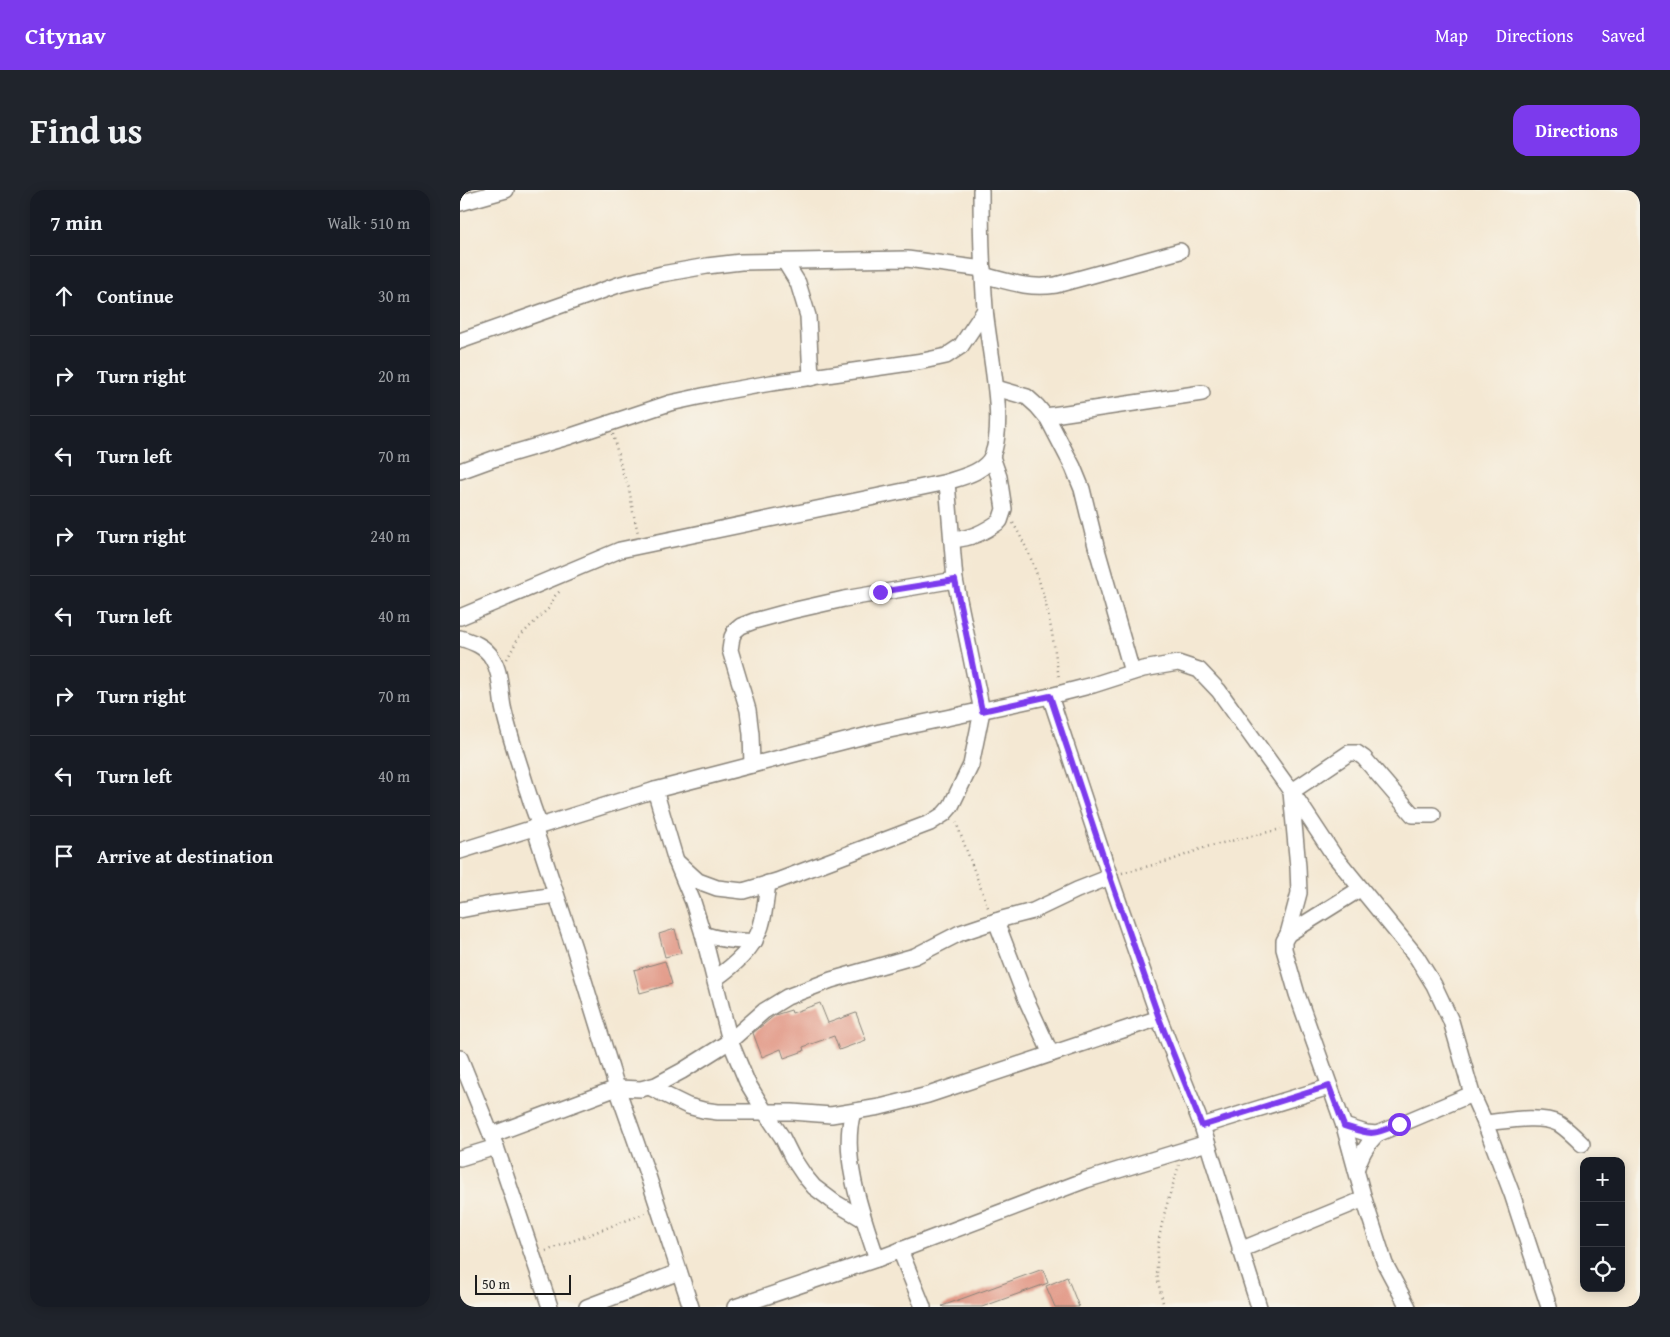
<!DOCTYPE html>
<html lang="en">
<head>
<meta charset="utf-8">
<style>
  body { margin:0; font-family:"Gentium Book Plus",serif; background:#20242c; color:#f1f3f6 }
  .controls { position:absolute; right:15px; bottom:15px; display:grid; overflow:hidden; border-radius:10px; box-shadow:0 2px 12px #0003 }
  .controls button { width:45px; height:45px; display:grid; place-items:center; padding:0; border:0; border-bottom:1px solid #363941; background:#171b24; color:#f1f3f6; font:25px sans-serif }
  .scale { position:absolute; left:15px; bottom:12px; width:96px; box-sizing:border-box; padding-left:5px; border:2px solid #1c1c1c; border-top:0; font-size:14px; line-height:18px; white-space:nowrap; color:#1c1c1c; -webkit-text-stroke:4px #f7f3e8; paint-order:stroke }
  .stop { position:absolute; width:15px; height:15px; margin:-11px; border:4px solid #7c3aed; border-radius:50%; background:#fff }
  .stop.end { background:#7c3aed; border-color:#fff; box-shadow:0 1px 5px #0008 }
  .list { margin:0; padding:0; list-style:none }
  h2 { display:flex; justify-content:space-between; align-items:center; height:65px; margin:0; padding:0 20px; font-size:21px }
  h2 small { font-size:16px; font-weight:400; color:#9ea1a6 }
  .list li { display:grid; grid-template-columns:32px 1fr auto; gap:15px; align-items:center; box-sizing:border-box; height:80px; padding:0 20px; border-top:1px solid #363941 }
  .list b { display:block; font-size:19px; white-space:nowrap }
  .list em { font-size:16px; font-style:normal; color:#9ea1a6 }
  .icon { flex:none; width:28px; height:28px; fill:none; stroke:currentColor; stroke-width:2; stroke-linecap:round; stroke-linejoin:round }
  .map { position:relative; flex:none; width:1180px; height:1117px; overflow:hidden; border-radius:15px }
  header { display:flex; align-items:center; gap:30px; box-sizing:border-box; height:70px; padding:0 25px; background:#7c3aed; color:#fff }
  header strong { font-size:24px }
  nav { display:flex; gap:28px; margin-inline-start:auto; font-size:18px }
  .intro { display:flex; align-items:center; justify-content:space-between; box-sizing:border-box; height:120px; padding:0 30px }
  h1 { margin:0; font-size:35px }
  .button { padding:12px 22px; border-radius:15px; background:#7c3aed; color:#fff; font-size:18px; font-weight:700 }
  main { display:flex; gap:30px; padding:0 30px }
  aside { flex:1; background:#171b24; border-radius:15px; box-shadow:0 2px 12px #0003 }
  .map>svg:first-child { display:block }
  .building { fill:#e0917f }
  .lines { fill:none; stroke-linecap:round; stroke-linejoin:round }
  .street-casing { stroke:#888278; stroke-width:18 }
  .path { stroke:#888278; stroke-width:2.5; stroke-dasharray:1 4; stroke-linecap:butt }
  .street { stroke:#fff; stroke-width:15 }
  .route { stroke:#7c3aed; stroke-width:6 }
</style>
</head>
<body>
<header>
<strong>Citynav</strong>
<nav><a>Map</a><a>Directions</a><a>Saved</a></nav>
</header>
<div class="intro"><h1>Find us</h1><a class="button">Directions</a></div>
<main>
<aside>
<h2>7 min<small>Walk · 510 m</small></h2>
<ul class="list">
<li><svg class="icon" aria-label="ahead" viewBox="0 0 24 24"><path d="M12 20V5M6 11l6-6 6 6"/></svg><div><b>Continue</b></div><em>30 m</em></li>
<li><svg class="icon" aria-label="right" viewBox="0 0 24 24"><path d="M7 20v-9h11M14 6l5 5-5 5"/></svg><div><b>Turn right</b></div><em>20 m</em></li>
<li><svg class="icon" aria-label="left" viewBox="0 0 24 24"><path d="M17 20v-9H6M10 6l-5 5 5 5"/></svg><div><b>Turn left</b></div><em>70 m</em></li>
<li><svg class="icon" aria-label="right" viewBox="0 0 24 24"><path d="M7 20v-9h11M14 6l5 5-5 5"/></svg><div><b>Turn right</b></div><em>240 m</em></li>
<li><svg class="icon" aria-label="left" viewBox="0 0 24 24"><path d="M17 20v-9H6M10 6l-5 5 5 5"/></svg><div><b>Turn left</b></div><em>40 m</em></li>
<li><svg class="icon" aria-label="right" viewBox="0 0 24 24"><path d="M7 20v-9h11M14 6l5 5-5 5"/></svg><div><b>Turn right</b></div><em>70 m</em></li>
<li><svg class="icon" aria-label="left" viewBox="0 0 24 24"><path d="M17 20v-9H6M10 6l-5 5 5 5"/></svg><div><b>Turn left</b></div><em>40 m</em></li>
<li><svg class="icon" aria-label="arrive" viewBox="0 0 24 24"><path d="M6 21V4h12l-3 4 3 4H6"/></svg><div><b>Arrive at destination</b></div></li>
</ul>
</aside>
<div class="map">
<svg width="1180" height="1117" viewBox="0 0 1180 1117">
  <rect width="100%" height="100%" fill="#f7f3e8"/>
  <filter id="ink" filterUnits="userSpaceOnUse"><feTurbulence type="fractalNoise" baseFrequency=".02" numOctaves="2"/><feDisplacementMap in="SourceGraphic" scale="10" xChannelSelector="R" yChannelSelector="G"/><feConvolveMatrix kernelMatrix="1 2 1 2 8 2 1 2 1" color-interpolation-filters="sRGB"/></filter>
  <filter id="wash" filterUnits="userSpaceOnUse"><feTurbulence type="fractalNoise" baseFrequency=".0096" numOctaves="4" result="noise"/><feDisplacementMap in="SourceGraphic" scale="20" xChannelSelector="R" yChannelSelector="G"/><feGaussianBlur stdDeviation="1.12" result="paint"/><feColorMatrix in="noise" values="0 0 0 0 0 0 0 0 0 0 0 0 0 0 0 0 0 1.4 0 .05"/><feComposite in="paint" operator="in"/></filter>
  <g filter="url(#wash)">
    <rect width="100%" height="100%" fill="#f4e8d3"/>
    <g id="blocks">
      <!-- building -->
      <g class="building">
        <path d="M215,739l6,24 -16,4 -6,-23z"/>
        <path d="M205,771l7,23 -32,9 -6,-23z"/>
        <path d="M360,813l8,20 28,-10 10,27 -27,10 -5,-14 -31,11 1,4 -20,7 -3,-9 -19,8 -9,-24 22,-18 16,-5 1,3z"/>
        <path d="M583,1079l5,14 -66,24h-39l-1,-1z"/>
        <path d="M607,1087l12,30h-24l-9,-21z"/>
      </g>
    </g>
  </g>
  <g filter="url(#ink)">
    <use href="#blocks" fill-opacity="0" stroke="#888278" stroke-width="1"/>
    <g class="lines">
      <!-- street casing -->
      <g class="street-casing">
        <g id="street">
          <path d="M0,13l46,-13"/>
          <path d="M325,72l13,21 10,33 3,62"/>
          <path d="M523,85c27,7 45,14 73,10l124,-34"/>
          <path d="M0,151l161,-57 41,-10 45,-8 34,-4 166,-3 76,10"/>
          <path d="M536,198l31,9 10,9 11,13 25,48 9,22 14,57 36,126"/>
          <path d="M586,226l156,-23"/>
          <path d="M0,281l33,-12 78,-23 99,-33 51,-11 50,-9 152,-22 23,-5 15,-10 24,-36"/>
          <path d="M492,350c20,-2 31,-7 48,-19l4,-12 -5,-32 -7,-20"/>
          <path d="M0,427l160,-67 327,-68c15,-5 38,-10 45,-26 15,-35 -4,-108 -7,-148 -3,-39 -4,-79 -4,-118"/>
          <path d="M0,448c13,4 25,8 32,20 9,14 8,32 11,49 6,28 16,55 24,82 4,12 7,24 13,36"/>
          <path d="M590,506l60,181 49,141 43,108 57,181"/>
          <path d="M292,575l-1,-31 -3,-24 -18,-60 2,-13 3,-6 6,-5 13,-5 37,-10 53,-12 111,-19"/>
          <path d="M195,600l21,71 17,41 10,32 27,107 17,41 18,30 17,25 10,20 12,18 10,12 20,15 29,17"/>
          <path d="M74,637l40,121 43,140 31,88 43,131"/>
          <path d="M0,661l195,-61 225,-58 170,-36 43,-11 50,-16 35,-6 21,7 20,21 79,110 35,53 83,102 18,29 17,36 21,73 13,29 27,71 37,113"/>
          <path d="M216,671l22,20 19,7 26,3 34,-10 153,-58 14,-9 7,-8 20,-41 11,-54 -27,-131 -8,-98"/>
          <path d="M900,699l-72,45 -4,7v8l13,45 47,132 20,73 21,65 23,43"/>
          <path d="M0,720l31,-6 65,-9"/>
          <path d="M536,731l30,78 25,55"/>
          <path d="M243,744c18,6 33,8 52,7"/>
          <path d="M828,744l11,-41 -1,-26 -7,-75 58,-39h8l7,5 49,57h20"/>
          <path d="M255,789c18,-13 39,-30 46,-53 4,-13 5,-28 7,-43"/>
          <path d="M0,868l36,89 54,160"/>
          <path d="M189,897l39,19 15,4 15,2h74l39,3 49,-8 48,-12 231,-77"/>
          <path d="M393,922c-13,44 10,105 24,147"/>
          <path d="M1025,933c20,-2 56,-9 74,1 8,5 16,13 23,20"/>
          <path d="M742,936l127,-39"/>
          <path d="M884,936l22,7 11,1 95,-40"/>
          <path d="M31,945l126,-47 24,1 15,-4 26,-14 48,-30 34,-30 23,-14 44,-17 84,-24 45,-23 42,-14 31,-8 44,-21 33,-13"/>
          <path d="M0,968l36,-11"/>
          <path d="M896,980c5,-15 10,-25 21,-36"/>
          <path d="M440,1060l23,57"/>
          <path d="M780,1060l124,-51"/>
          <path d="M127,1117l92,-35"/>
          <path d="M275,1117l142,-48 209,-79 121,-37"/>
        </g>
      </g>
      <!-- path -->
      <g class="path">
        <path d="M153,244l9,37 7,17 4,24 5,21"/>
        <path d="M553,333c30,51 38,98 46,156"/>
        <path d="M47,469l12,-22 30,-29 6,-12 6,-6"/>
        <path d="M496,632l33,88"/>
        <path d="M662,683l50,-13 34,-13 75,-18"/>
        <path d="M86,1061l100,-38"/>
        <path d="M704,1117c-3,-13 -7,-26 -7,-39 -1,-35 12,-70 22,-103"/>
      </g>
      <!-- street -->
      <use href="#street" class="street"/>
    </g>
  </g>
  <g class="lines" filter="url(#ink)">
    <!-- route -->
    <path class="route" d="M420,402l75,-12 27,131 68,-15 60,181 49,141 43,108 127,-40 15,40c28,9 28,10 55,-2"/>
  </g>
</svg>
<div class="controls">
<button>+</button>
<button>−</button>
<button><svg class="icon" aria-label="locate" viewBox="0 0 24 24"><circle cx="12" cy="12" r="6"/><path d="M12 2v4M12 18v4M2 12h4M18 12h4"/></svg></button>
</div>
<div class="scale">50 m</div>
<div class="stop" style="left:939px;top:934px"></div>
<div class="stop end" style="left:420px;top:402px"></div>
</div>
</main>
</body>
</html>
